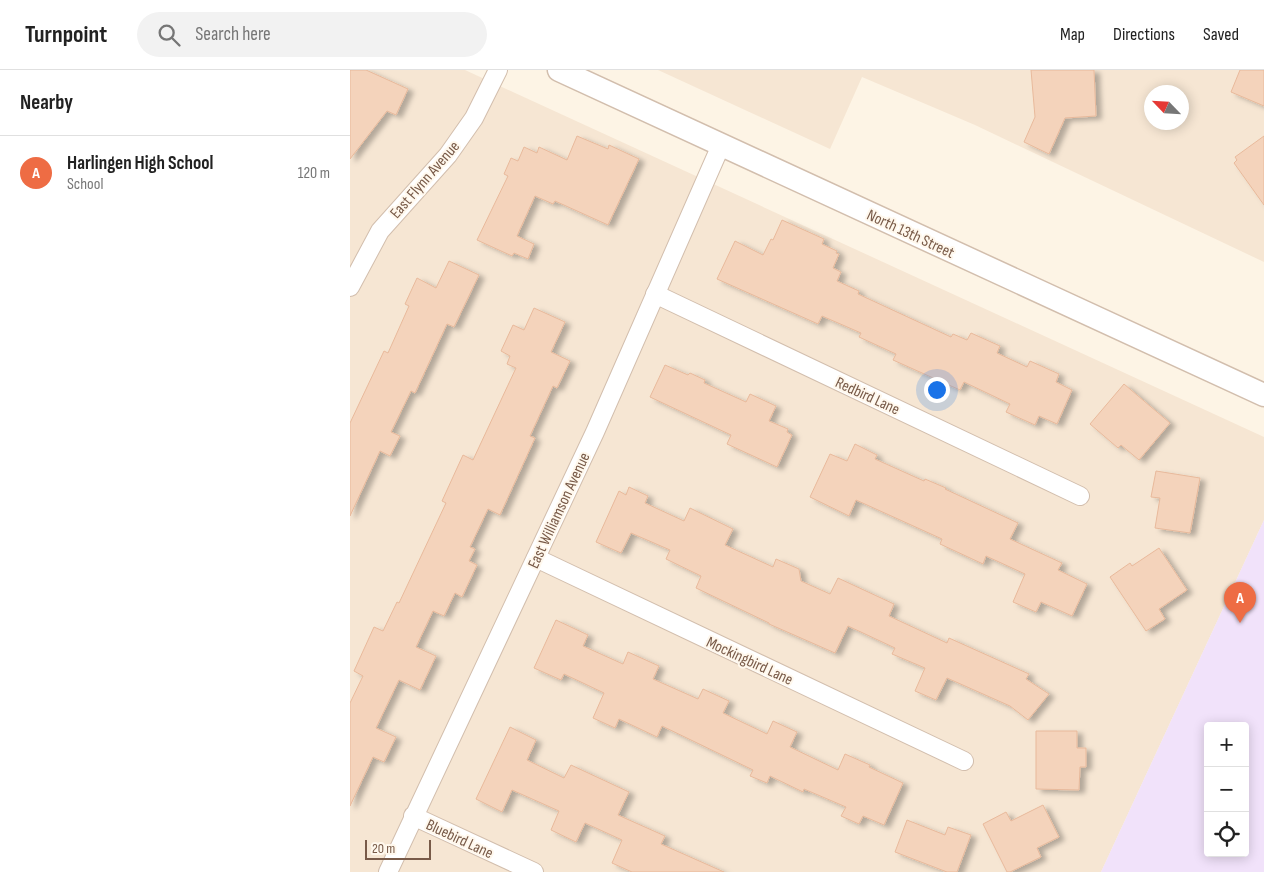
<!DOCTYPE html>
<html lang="en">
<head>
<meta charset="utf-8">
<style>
  body { margin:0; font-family:"Sofia Sans Condensed",sans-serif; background:#f2f2f2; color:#222 }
  .controls { position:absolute; right:15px; bottom:15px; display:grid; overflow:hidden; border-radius:5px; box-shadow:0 2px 12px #0003 }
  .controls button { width:45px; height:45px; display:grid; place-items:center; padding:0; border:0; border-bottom:1px solid #e0e0e0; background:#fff; color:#222; font:25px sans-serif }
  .compass { position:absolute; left:794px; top:15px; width:45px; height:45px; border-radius:50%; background:#fff; box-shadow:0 2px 12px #0003; rotate:295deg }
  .scale { position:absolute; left:15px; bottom:12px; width:66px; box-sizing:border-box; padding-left:5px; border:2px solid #785a48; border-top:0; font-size:14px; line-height:18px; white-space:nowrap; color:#785a48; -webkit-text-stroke:4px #fff8ed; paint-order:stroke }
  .you { position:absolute; left:586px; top:319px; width:18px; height:18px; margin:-12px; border:4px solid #fff; border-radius:50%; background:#1a73e8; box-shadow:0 0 0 8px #1a73e833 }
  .badge { display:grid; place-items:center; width:32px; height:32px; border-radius:50%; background:#ee6c44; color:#fff; font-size:16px; font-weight:700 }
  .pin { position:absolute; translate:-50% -41px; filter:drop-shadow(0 1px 2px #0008) }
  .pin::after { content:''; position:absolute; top:26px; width:18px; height:15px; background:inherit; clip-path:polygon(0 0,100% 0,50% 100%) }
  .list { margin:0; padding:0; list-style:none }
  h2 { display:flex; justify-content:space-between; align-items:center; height:65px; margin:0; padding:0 20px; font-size:21px }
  h2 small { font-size:16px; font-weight:400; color:#767676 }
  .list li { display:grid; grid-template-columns:32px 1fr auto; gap:15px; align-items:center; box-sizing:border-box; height:75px; padding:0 20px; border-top:1px solid #e0e0e0 }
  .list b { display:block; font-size:19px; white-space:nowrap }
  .list p { margin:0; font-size:16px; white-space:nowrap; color:#767676 }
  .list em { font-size:16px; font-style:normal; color:#767676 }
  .icon { flex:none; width:28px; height:28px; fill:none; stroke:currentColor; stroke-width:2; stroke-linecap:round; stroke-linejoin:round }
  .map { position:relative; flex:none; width:914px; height:802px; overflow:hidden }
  header { display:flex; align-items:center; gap:30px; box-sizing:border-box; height:70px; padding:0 25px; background:#fff; border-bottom:1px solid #e0e0e0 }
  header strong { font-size:24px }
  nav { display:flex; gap:28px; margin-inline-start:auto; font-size:18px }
  .search { width:350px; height:45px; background:#f2f2f2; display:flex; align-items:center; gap:12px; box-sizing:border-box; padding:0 18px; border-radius:28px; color:#767676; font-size:19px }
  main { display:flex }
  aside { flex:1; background:#fff }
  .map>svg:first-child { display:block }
  .residential { fill:#f6e6d3; fill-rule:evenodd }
  .education { fill:#f1e2fa; fill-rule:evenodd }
  .building { fill:#f4d3bb; stroke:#e8b99b; filter:url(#shadow) }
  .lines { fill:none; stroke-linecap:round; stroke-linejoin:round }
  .minor-casing { stroke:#d2bead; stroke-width:20 }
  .tertiary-casing { stroke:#d2bead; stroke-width:25 }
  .minor { stroke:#fff; stroke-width:18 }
  .tertiary { stroke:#fff; stroke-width:22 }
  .labels { text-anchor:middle; stroke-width:4; stroke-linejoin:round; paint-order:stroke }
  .street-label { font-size:16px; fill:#785a48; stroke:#fff8ed }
</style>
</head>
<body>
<header>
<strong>Turnpoint</strong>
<div class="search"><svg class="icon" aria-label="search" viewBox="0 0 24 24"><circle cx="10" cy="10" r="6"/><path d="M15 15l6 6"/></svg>Search here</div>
<nav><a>Map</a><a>Directions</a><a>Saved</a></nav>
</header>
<main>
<aside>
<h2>Nearby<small></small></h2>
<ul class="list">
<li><span class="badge">A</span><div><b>Harlingen High School</b><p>School</p></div><em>120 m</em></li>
</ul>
</aside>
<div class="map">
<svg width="914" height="802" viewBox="0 0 914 802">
  <defs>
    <filter id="shadow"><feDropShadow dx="5.5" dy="3" stdDeviation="2.5" flood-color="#0004"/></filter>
  </defs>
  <rect width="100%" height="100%" fill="#fdf4e5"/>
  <!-- residential -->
  <g class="residential">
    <path d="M0,0h115l799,367v83l-163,352h-751z"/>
    <path d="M308,0h606v192l-289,-137 -113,-48 -32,72zM802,22h30v30h-30z"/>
  </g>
  <!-- education -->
  <path class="education" d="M914,450v352h-163zM858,656h37v127h-37z"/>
  <!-- building -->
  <g class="building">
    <path d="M0,0h16l42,19 -12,26 -9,-4 -37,48z"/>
    <path d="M681,0h63l2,46 -31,2 -16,36 -25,-12 11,-25z"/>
    <path d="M890,0h24v36l-33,-14z"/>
    <path d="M227,66l31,13 1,-4 30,14 -31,66 -53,-24 -2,3 -18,-8 -18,40 17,8 -6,15 -14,-6 -2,3 -35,-16 31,-64 -4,-2 7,-16 7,3 6,-14 13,6 2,-6 28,13z"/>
    <path d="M914,66v69l-30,-42 3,-3 -2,-3z"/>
    <path d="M432,150l42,19 -2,5 15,7 -1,2 3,1 -6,14 8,4 -4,9 22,10 -1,3 93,43 2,-3 14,6 4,-7 29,13 -3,7 30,14 3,-6 29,13 -3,8 16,8 -15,34 -18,-8 -4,9 -29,-13 4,-8 -46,-22 -4,8 -67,-30 3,-6 -37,-17 2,-4 -39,-17 -4,8 -101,-45 18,-38 28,14 8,-16 2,1z"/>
    <path d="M99,191l30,14 -25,52 -7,-3 -32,69 -4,-2 -20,41 9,4 -10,20 -10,-5 -30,65v-93l34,-72 4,2 21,-47 -4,-2 12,-26 19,10z"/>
    <path d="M184,238l31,14 -14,30 19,9 -13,27 -4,-2 -23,50 5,2 -35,77 -12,-6 -18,38 5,2 -6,12 8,4 -15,32 -7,-4 -11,23 -11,-5 -17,36 20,9 -16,34 -21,-10 -23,48 20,9 -12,25 -11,-5 -23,49v-103l13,-27 -9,-5 20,-44 9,4 14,-29 2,1 47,-100 -4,-2 21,-46 10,5 43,-92 -9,-4 3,-8 -9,-5 12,-26 11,5z"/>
    <path d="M315,295l23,10 2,-2 15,7 -1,3 42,19 4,-8 26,12 -7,15 19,8 -1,3 5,3 -15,32 -50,-23 4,-9 -81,-38z"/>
    <path d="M774,314l46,39 -31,37 -18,-15 -3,3 -28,-24z"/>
    <path d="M505,374l22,11 -2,4 49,22 1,-2 21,9 -1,1 73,34 -8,16 52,24 -4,7 29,14 -15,32 -31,-14 -5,10 -23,-10 12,-28 -39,-18 -3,8 -43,-20 2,-5 -86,-39 -7,16 -39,-19 20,-43 17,7z"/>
    <path d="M806,401l44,7 -10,55 -35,-5 5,-30 -9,-1z"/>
    <path d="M279,417l19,9 -3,7 39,18 6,-13 43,21 -8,16 48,22 3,-8 23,10 2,12 29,13 8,-16 56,26 -5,12 58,27 2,-5 80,36 -3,5 23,15 -21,26 -18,-14 -63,-28 -11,22 -21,-9 10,-23 -33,-14 3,-6 -47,-22 -13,27 -66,-29v-1l-73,-35 5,-12 -35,-17 4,-9 -39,-17 -10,20 -25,-11 23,-51 7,4z"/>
    <path d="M809,478l28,42 -28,19 6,10 -19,12 -36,-54 20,-14 2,3z"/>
    <path d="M206,550l32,15 -5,11 40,18 5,-12 31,14 -6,13 45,20 5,-10 26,12 -6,12 44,21 6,-13 24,11 -7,15 48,23 7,-16 25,11 -1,2 34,16 -19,42 -21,-9 -4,8 -18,-8 5,-9 -42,-18 -1,3 -33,-16 -3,7 -17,-7 3,-6 -91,-44 -5,11 -38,-18 -4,9 -22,-10 11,-25 -40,-19 -3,6 -27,-12z"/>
    <path d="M160,657l26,13 -9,20 37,18 7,-13 58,27 -11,23 47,21 -4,8 63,28h-92l-20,-9 10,-23 -37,-17 -9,19 -25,-12 8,-19 -47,-21 -10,22 -26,-13z"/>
    <path d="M686,661h41v17h9v19h-6l-1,23 -43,-1z"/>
    <path d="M693,735l16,32 -22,11 4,9 -31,15h-3l-24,-48 23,-12 5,9z"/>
    <path d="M557,750l38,15 3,-8 23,8 -14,37h-10l-52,-20z"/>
  </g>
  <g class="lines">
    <!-- minor casing -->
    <g class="minor-casing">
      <g id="minor">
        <path d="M0,217l30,-56 68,-76 26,-37 24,-48"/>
        <path d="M305,224l425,202"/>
        <path d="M186,488l428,203"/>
        <path d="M63,746l121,56"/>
        <path d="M38,802l207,-440 126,-287"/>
      </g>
    </g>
    <!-- tertiary casing -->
    <g class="tertiary-casing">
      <path id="tertiary" d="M209,0l705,325"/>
    </g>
    <!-- minor -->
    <use href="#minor" class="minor"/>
    <!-- tertiary -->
    <use href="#tertiary" class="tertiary"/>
  </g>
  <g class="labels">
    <!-- street labels -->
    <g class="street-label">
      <text transform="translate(74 109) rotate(-49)" y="6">East Flynn Avenue</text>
      <text transform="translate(561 163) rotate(25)" y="6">North 13th Street</text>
      <text transform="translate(518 325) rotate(25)" y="6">Redbird Lane</text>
      <text transform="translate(208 440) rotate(-65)" y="6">East Williamson Avenue</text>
      <text transform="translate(400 590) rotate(25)" y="6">Mockingbird Lane</text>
      <text transform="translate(110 768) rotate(25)" y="6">Bluebird Lane</text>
    </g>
  </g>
</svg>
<div class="controls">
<button>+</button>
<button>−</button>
<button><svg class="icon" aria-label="locate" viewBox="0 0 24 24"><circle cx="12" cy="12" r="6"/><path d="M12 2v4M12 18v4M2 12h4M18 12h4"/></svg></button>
</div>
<svg class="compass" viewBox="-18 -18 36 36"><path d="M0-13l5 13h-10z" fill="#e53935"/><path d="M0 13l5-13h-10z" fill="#767676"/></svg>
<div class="scale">20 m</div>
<div class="you"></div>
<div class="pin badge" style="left:890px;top:553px">A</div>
</div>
</main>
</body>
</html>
